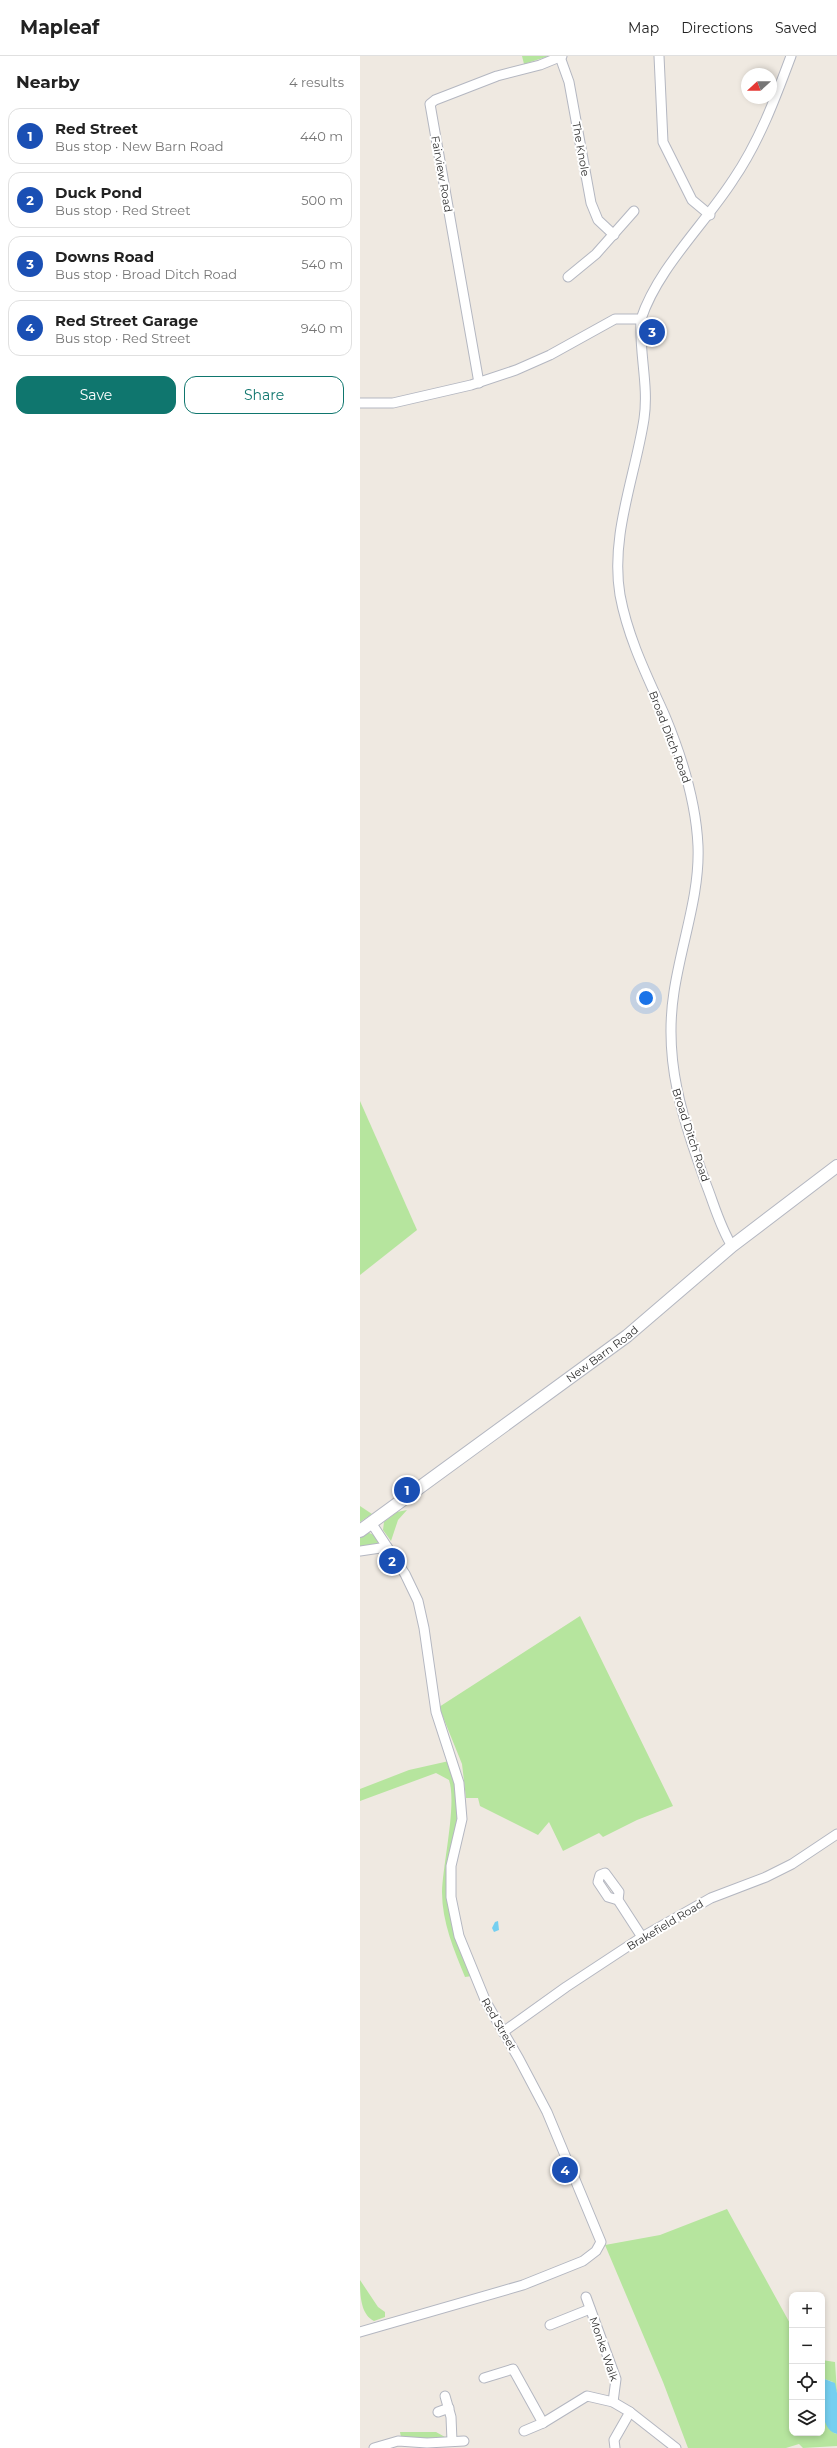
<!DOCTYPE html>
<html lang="en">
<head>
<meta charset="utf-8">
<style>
  body { margin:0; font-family:Montserrat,sans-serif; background:#f2f2f2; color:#222 }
  .controls { position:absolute; right:12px; bottom:12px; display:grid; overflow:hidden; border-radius:8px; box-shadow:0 2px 6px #0003 }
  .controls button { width:36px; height:36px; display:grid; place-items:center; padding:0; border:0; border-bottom:1px solid #e0e0e0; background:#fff; color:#222; font:20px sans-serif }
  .compass { position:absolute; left:381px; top:12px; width:36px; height:36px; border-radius:50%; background:#fff; box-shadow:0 2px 6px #0003; rotate:249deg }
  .you { position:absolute; left:286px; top:942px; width:14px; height:14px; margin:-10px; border:3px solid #fff; border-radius:50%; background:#1a73e8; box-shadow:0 0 0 6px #1a73e833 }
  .badge { display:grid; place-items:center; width:26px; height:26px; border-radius:50%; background:#0f766e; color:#fff; font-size:13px; font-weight:700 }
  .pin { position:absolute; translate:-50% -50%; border:2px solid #fff; box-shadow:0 1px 4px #0006 }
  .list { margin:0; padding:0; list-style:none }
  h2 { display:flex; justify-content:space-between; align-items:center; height:52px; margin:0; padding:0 16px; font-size:17px }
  h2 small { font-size:13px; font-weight:400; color:#767676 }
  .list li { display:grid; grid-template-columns:26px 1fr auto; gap:12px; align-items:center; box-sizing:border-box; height:56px; margin:0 8px 8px; padding:0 8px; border:1px solid #e0e0e0; border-radius:12px }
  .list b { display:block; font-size:15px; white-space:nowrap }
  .list p { margin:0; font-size:13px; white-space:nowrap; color:#767676 }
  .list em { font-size:13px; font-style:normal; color:#767676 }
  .actions { display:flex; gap:8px; padding:12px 16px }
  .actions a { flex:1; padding:9px 0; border:1px solid #0f766e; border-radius:12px; text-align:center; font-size:14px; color:#0f766e }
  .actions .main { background:#0f766e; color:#fff }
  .icon { flex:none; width:22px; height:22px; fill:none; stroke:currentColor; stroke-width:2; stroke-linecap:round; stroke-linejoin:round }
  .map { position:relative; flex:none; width:477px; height:2392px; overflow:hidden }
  header { display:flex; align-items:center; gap:24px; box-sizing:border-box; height:56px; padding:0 20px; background:#fff; border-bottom:1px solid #e0e0e0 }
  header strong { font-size:19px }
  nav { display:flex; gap:22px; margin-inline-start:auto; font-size:14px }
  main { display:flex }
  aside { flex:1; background:#fff }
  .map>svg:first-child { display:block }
  .green { fill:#b6e59e }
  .water { fill:#75cff0 }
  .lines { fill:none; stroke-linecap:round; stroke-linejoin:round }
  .street-casing { stroke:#b4b7c1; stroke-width:11 }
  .secondary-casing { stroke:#b4b7c1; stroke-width:14 }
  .street { stroke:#fff; stroke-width:9 }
  .secondary { stroke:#fff; stroke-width:12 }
  .labels { text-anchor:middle; stroke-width:4; stroke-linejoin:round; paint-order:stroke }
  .street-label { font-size:11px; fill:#2e2e2e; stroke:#fff }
</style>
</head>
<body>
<header>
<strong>Mapleaf</strong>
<nav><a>Map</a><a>Directions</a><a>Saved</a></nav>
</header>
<main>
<aside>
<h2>Nearby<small>4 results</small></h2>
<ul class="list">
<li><span class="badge" style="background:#1a4fb4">1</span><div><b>Red Street</b><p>Bus stop · New Barn Road</p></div><em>440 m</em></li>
<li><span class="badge" style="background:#1a4fb4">2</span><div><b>Duck Pond</b><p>Bus stop · Red Street</p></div><em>500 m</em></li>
<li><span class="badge" style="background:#1a4fb4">3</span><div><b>Downs Road</b><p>Bus stop · Broad Ditch Road</p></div><em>540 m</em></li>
<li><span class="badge" style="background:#1a4fb4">4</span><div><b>Red Street Garage</b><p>Bus stop · Red Street</p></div><em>940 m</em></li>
</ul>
<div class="actions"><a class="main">Save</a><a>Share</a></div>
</aside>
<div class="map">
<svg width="477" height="2392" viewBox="0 0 477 2392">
  <rect width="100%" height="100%" fill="#efe9e1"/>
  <!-- green -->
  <g class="green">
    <path d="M162,0h27l-25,8z"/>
    <path d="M0,1045l57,129 -57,45z"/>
    <path d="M0,1450l12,8 -12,8z"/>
    <path d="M47,1454l-9,10 -7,21 -8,-11 1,-8 13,-10z"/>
    <path d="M7,1476l7,3 6,9 -20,5v-13z"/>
    <path d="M220,1560l93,190 -36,14 -34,17 -4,-4 -36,18 -14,-29 -11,13 -58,-29 -2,-8h-12l-4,-34 -23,-57z"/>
    <path d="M89,1705l8,17 3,38 -11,64 23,96 -7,1c-11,-27 -23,-55 -23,-85 1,-30 15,-88 7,-112l-13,-7 -76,28v-12l49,-19z"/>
    <path d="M367,2153l65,118v106h30v-17l12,17 3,1v12l-34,2 -4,-4 -13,4h-98l-25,-66 -58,-137 55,-10z"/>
    <path d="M0,2224l18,27 7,5v5l-11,4c-14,-7 -14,-28 -14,-41z"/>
    <path d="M462,2304l13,2 2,31 -4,-11 -11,-4z"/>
    <path d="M40,2376h36l9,5 -5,2 -39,-2z"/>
  </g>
  <!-- water -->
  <g class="water">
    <path d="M138,1865l1,9 -5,2 -2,-4 3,-6z"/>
    <path d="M462,2322l13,5 2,10v41c-19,-4 -15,-42 -15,-56z"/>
  </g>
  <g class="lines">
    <!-- street casing -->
    <g class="street-casing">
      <g id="street">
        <path d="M299,0l4,86 29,58 18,15"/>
        <path d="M200,1l9,25 22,121 7,17 16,15"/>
        <path d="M208,221l28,-23 38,-43"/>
        <path d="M281,263c-2,34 8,67 3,100 -9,58 -34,117 -24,176 8,43 27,81 45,121 17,41 31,85 33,130 2,49 -17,98 -24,146 -11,70 9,127 32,192 8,20 14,43 26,62"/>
        <path d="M119,327l-49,-279 5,-4 62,-24 43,-11 22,-9"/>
        <path d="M0,347h33l78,-18 45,-15 34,-15 65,-36h26c17,-51 63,-94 92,-139 26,-38 42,-81 58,-124"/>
        <path d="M0,1495l27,-4"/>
        <path d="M245,1817l14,19 -1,8 -10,-3 -10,-15 2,-7z"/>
        <path d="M258,1844l24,37"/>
        <path d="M143,1976l63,-45 76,-50 69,-39 55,-21 26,-13 45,-30"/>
        <path d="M226,2241l30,82 -3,23"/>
        <path d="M190,2269l40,-16"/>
        <path d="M0,2276l163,-47 60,-24 13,-10 5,-9 -54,-130 -28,-53 -33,-57 -27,-66 -8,-39v-31l11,-47 -3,-36 -23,-71 -12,-84 -6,-27 -13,-27 -33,-50"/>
        <path d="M124,2322l29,-9 30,54"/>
        <path d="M85,2340l6,21 1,24"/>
        <path d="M78,2356l11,-4"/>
        <path d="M164,2375l19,-8 44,-27 26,6 17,10 46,36"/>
        <path d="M14,2392l24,-7 29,2 37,-2"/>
        <path d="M255,2392l-1,-8 16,-28"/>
      </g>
    </g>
    <!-- secondary casing -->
    <g class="secondary-casing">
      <g id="secondary">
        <path id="s1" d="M0,1475l267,-195 105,-90 105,-80"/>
      </g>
    </g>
    <!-- street -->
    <use href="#street" class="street"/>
    <!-- secondary -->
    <use href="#secondary" class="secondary"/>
  </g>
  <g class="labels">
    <!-- street labels -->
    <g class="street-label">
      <text transform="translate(221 93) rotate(80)" y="4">The Knole</text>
      <text transform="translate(82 118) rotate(80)" y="4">Fairview Road</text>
      <text transform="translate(310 681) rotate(69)" y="4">Broad Ditch Road</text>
      <text transform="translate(331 1079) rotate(72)" y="4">Broad Ditch Road</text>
      <text dy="4" stroke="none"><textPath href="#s1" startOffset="300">New Barn Road</textPath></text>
      <text transform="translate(305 1869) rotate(-31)" y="4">Brakefield Road</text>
      <text transform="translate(139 1968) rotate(60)" y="4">Red Street</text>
      <text transform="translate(244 2293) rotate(71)" y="4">Monks Walk</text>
    </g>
  </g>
</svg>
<div class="controls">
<button>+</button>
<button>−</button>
<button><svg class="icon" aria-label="locate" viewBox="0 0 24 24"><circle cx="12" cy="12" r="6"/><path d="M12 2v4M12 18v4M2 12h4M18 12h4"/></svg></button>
<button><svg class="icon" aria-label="layers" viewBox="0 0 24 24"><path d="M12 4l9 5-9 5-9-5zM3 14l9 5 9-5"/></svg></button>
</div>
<svg class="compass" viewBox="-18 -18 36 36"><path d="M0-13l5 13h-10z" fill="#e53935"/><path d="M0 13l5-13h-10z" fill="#767676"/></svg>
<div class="you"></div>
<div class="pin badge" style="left:47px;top:1434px;background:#1a4fb4">1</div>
<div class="pin badge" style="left:32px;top:1505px;background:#1a4fb4">2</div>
<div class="pin badge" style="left:292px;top:276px;background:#1a4fb4">3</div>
<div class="pin badge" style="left:205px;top:2114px;background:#1a4fb4">4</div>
</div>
</main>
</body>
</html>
